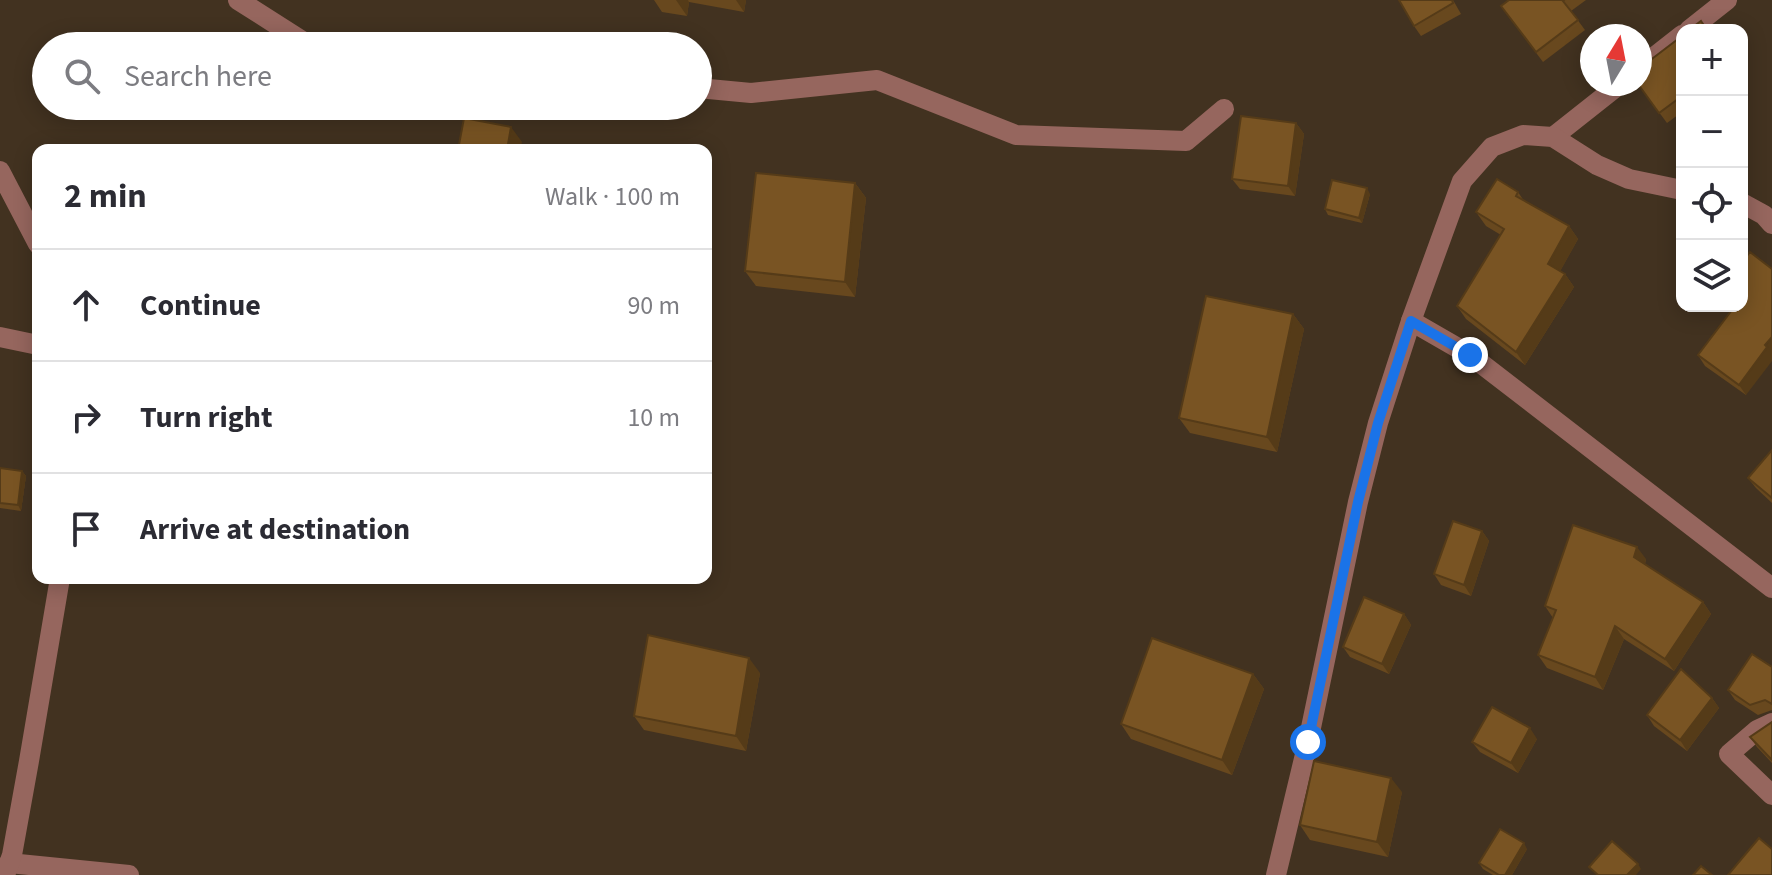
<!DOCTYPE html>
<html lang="en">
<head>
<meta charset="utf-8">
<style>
  body { margin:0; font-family:"Source Sans 3",sans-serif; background:#f7f7f7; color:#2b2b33 }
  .controls { position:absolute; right:24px; top:24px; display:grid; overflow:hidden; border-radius:16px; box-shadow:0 4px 20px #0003 }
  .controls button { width:72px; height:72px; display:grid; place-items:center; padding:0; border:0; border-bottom:2px solid #e1e1e2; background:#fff; color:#2b2b33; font:40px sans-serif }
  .compass { position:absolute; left:1580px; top:24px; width:72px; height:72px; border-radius:50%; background:#fff; box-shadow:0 4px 20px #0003; rotate:10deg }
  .stop { position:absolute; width:24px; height:24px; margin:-18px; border:6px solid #1a73e8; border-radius:50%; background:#fff }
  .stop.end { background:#1a73e8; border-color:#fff; box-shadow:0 2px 8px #0008 }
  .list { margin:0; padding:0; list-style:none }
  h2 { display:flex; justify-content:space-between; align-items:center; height:104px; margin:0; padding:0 32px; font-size:34px }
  h2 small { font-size:26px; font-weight:400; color:#7c7c81 }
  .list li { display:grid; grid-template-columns:52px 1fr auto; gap:24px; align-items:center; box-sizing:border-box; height:112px; padding:0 32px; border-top:2px solid #e1e1e2 }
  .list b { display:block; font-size:30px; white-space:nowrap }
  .list em { font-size:26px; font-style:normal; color:#7c7c81 }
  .icon { flex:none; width:44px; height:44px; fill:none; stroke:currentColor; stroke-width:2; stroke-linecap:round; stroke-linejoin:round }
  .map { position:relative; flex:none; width:1772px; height:875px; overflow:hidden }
  .search { position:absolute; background:#fff; box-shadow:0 4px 20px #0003; left:32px; top:32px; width:680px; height:88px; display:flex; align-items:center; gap:20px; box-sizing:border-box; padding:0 28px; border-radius:44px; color:#7c7c81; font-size:30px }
  .panel { position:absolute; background:#fff; box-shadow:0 4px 20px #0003; left:32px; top:144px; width:680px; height:440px; border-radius:16px }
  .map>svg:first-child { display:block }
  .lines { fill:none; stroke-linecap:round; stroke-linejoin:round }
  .street { stroke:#96665e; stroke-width:20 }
  .wall { fill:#68481e }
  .shaded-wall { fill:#553b18 }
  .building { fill:#795423; stroke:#553b18; stroke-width:2 }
  .route { stroke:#1a73e8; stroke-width:10 }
</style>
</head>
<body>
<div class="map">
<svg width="1772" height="875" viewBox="0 0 1772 875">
  <rect width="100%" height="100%" fill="#423220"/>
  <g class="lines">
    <!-- street -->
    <g class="street">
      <path d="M238,0l72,46"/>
      <path d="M1689,30l38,-30"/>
      <path d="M1640,68l42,-33"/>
      <path d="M698,88l53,5 126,-13 139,55 170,6 38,-32"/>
      <path d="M1553,137l67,-53"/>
      <path d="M0,171l38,73"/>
      <path d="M1742,203l22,12 8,9"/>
      <path d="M1411,321l59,34 302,233"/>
      <path d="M0,337l38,8"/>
      <path d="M1772,723l-15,7 -28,24 43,41"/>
      <path d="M9,863l120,12"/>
      <path d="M5,875l7,-20 17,-94 31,-183"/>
      <path d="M1276,875l32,-133 50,-240 20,-79 33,-102 51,-140 30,-34 31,-12 30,2 44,28 32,14 53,11"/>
    </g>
  </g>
  <!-- wall -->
  <g class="wall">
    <path d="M654,0h92l-2,12 -55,-10 -2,14 -25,-4z"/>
    <path d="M1453,0l8,14 -40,22 -7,-10z"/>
    <path d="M1509,0h77l-15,11 14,19 -42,32 -42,-56z"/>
    <path d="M1682,36v76l-15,11 -29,-39z"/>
    <path d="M1296,123l8,11 -9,62 -55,-7 -8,-10z"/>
    <path d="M855,183l11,15 -11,99 -99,-11 -11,-15z"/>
    <path d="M1518,192l6,9 45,25 9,13 -18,32 5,3 9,13 -49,78 -59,-46 -9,-13 44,-71 -15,-9 -10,-14z"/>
    <path d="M1370,194l-8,29 -34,-8 -3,-6z"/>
    <path d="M1772,269l-26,126 -41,-29 -7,-11z"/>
    <path d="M1293,314l11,15 -27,123 -87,-19 -11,-15z"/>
    <path d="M1772,450v53l-16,-15 -8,-10z"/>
    <path d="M0,468l22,3 4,5 -5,35 -21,-3z"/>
    <path d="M1482,531l7,10 -18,55 -30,-11 -7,-11z"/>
    <path d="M1646,559l-1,5 58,38 8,12 -37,57 -50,-32 -21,51 -56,-22 -9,-13 15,-37 -8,-12z"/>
    <path d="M1404,614l7,11 -22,49 -39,-17 -7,-10z"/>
    <path d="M1772,667v43l-14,5 -23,-15 -7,-10z"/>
    <path d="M760,673l-14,78 -102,-21 -10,-14z"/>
    <path d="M1253,674l11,15 -32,86 -101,-36 -10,-15z"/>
    <path d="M1712,698l7,10 -32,43 -33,-25 -7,-11z"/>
    <path d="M1772,722v41l-15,-16 -7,-10z"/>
    <path d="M1537,739l-19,34 -38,-21 -8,-10z"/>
    <path d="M1402,792l-14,65 -78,-17 -10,-15z"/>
    <path d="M1527,849l-15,26h-19l-10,-6 -4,-6z"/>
  </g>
  <!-- shaded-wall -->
  <g class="shaded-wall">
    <path d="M676,0h12l1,2 -2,14z"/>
    <path d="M736,0h10l-2,12z"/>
    <path d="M1296,123l8,11 -9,62 -7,-10z"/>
    <path d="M511,127l11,15 -2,8h-13z"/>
    <path d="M855,183l11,15 -11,99 -10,-15z"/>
    <path d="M1367,188l3,6 -8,29 -3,-5z"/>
    <path d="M1569,226l9,13 -21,38 -9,-13z"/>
    <path d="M1565,274l9,13 -49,78 -9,-13z"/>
    <path d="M1293,314l11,15 -27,123 -10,-15z"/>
    <path d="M1772,337v24l-26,34 -7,-10z"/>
    <path d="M22,471l4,5 -5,35 -3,-6z"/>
    <path d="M1482,531l7,10 -18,55 -7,-11z"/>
    <path d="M1637,547l9,12 -3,11 -9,-13z"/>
    <path d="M1703,602l8,12 -37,57 -9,-12z"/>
    <path d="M1404,614l7,11 -22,49 -7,-10z"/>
    <path d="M1615,626l9,13 -21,51 -8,-13z"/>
    <path d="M749,658l11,15 -14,78 -10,-15z"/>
    <path d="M1253,674l11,15 -32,86 -10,-15z"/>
    <path d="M1712,698l7,10 -32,43 -7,-11z"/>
    <path d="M1530,728l7,11 -19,34 -7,-10z"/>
    <path d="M1391,778l11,14 -14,65 -11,-15z"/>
    <path d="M1524,843l3,6 -15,26h-7z"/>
    <path d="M1638,864l3,5 -5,6h-9z"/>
  </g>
  <!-- building -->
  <g class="building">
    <path d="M1399,0h53l1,3 -39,23z"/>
    <path d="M1509,0h55l-1,1 15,19 -42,32 -35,-46z"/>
    <path d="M1701,21l6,9h-18z"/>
    <path d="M1682,36v60l-23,17 -21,-29h2v-16z"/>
    <path d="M1241,116l55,7 -8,63 -56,-7z"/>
    <path d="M464,118l47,9 -4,23h-49z"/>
    <path d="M756,173l99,10 -10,99 -100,-11z"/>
    <path d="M1497,179l21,13 -2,4 53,30 -21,38 17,10 -49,78 -59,-46 47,-77 -28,-17z"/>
    <path d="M1332,180l35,8 -8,30 -34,-9z"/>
    <path d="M1750,252l22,17v68l-7,8 2,2 -28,38 -41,-30 37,-49h7v-44z"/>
    <path d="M1206,296l87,18 -26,123 -88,-19z"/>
    <path d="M1772,450v48l-24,-20z"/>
    <path d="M0,468l22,3 -4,34 -18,-2z"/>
    <path d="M1453,521l29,10 -18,54 -30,-11z"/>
    <path d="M1573,525l64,22 -3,10 69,45 -38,57 -50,-33 -20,51 -57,-22 18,-45 -11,-4z"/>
    <path d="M1364,597l40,17 -22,50 -39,-17z"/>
    <path d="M648,635l101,23 -13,78 -102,-20z"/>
    <path d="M1152,638l101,36 -31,86 -101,-36z"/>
    <path d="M1752,654l20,13v37l-7,-4 -15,5 -22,-15z"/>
    <path d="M1681,669l31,29 -32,42 -33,-25z"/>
    <path d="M1492,707l38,21 -19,35 -39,-21z"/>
    <path d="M1772,722v38l-22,-23z"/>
    <path d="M1314,761l77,17 -14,64 -77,-17z"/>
    <path d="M1500,829l24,14 -19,32h-6l-20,-12z"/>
    <path d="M1759,838l13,11v26h-44z"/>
    <path d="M1612,841l26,23 -11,11h-29l-9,-8z"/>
    <path d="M1701,866l11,9h-19z"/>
  </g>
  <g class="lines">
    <!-- route -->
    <path class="route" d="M1308,742l50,-240 20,-79 33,-102 59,34"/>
  </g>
</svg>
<div class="controls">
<button>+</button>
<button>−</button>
<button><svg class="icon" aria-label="locate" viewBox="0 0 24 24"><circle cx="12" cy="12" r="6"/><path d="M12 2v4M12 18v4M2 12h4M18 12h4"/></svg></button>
<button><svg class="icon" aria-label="layers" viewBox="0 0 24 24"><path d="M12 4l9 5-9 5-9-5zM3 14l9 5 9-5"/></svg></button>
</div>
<svg class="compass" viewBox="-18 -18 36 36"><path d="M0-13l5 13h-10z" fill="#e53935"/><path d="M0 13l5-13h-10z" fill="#7c7c81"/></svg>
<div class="stop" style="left:1308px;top:742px"></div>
<div class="stop end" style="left:1470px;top:355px"></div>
<div class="search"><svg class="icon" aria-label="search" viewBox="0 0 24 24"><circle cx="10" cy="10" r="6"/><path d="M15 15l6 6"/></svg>Search here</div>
<section class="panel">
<h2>2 min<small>Walk · 100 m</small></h2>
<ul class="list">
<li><svg class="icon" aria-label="ahead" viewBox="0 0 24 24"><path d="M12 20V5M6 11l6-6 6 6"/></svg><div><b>Continue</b></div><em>90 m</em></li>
<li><svg class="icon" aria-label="right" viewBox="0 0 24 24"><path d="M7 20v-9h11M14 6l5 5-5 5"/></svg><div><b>Turn right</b></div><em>10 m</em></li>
<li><svg class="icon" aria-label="arrive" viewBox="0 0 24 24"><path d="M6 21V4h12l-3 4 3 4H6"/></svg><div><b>Arrive at destination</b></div></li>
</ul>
</section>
</div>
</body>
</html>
